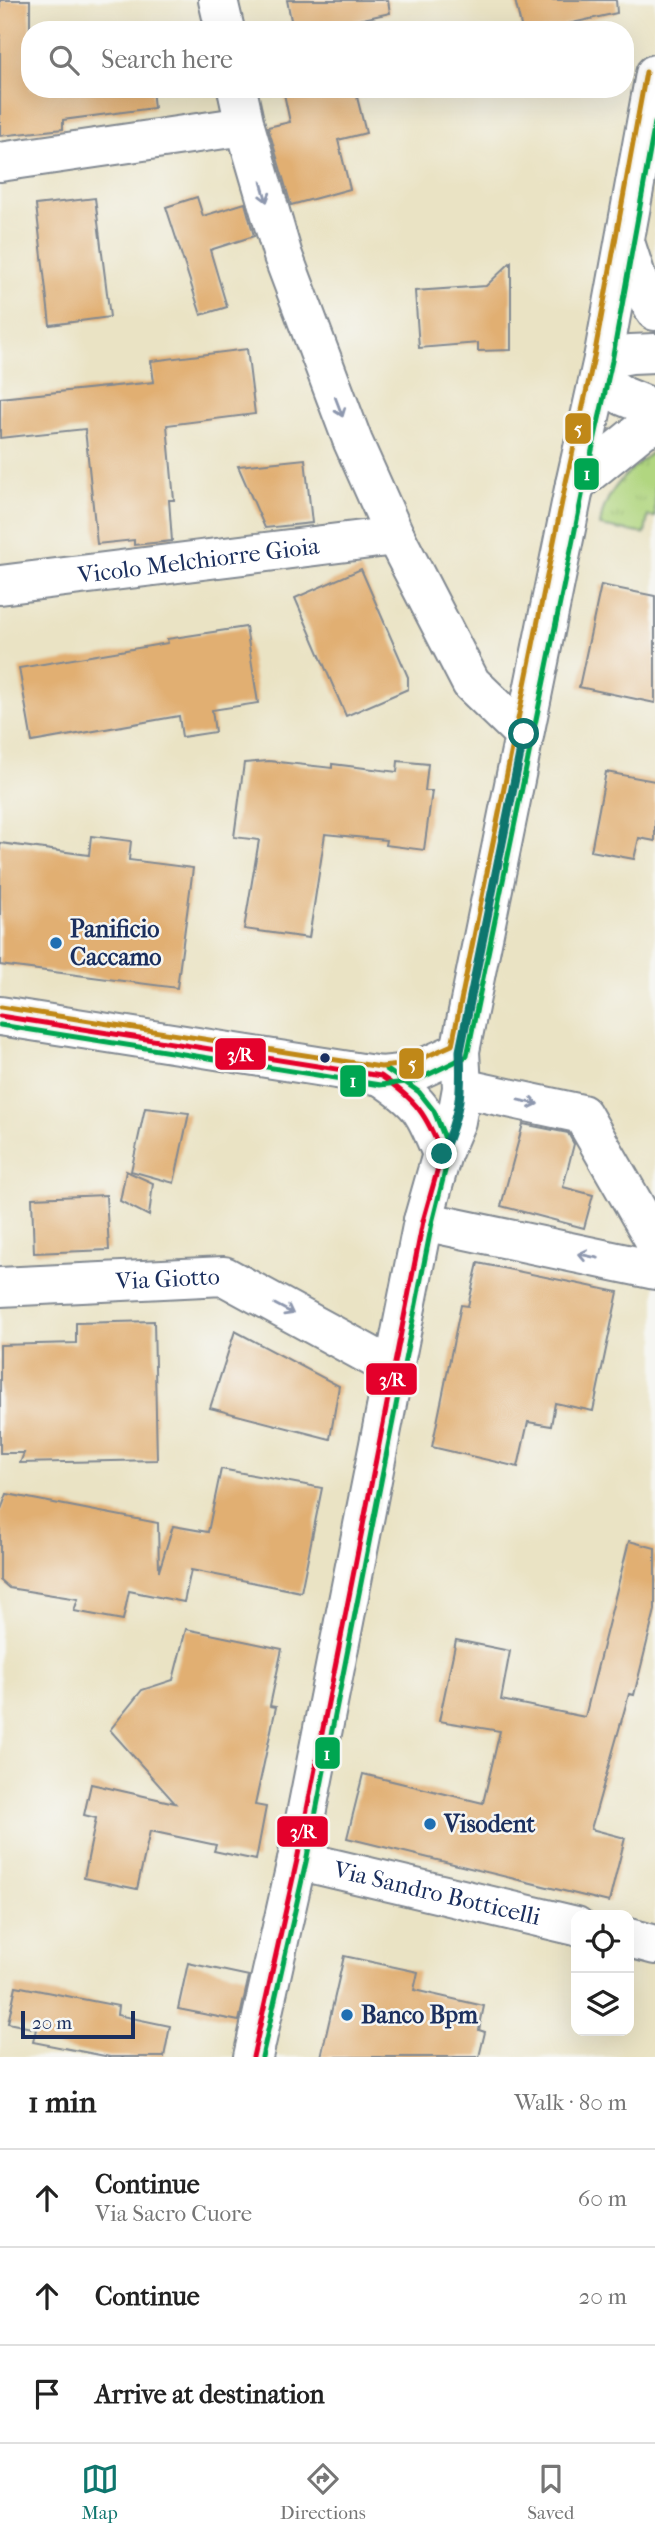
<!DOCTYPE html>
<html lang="en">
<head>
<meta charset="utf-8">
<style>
  body { margin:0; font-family:"IM FELL French Canon",serif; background:#f2f2f2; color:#222 }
  .controls { position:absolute; right:21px; bottom:21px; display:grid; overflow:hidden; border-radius:14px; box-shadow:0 7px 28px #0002 }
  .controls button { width:63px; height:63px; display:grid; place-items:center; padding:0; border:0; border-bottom:2px solid #e0e0e0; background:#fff; color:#222; font:35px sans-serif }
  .scale { position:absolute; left:21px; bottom:18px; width:114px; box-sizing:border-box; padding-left:7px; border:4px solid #1b2f5e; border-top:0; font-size:19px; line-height:24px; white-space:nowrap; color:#1b2f5e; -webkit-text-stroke:5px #f6f6f2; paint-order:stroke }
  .stop { position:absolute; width:21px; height:21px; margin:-16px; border:5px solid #0f766e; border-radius:50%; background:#fff }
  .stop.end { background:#0f766e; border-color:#fff; box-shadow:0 2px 7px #0008 }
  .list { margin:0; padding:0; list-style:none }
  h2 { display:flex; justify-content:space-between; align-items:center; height:91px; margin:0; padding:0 28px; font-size:30px }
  h2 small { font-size:23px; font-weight:400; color:#767676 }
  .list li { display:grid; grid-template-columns:46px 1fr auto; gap:21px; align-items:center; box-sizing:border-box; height:98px; padding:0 28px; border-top:2px solid #e0e0e0 }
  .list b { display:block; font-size:26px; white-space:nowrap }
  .list p { margin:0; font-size:23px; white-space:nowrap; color:#767676 }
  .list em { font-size:23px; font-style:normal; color:#767676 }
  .icon { flex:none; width:38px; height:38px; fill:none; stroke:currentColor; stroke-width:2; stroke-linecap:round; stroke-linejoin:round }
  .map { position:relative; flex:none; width:655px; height:2057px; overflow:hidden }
  .search { position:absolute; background:#fff; box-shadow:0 7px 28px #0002; left:21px; right:21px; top:21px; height:77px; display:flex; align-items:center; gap:18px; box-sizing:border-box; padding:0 24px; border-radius:28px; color:#767676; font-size:26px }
  .sheet { height:385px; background:#fff }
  nav { display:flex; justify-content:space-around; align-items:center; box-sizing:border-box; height:98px; border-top:2px solid #e0e0e0; background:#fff; font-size:19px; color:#767676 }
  nav a { display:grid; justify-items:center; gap:4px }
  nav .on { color:#0f766e }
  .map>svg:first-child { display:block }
  .grass { fill:url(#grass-tufts); stroke:#66826f; stroke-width:2 }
  .building { fill:#e1af72 }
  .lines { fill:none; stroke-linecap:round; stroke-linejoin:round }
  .minor-casing { stroke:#828991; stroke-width:42 }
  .tertiary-casing { stroke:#828991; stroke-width:42 }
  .minor { stroke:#fff; stroke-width:38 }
  .tertiary { stroke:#fff; stroke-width:38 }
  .bus-1-casing { stroke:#f6f6f2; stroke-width:10 }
  .bus-2-casing { stroke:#f6f6f2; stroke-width:10 }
  .bus-3-casing { stroke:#f6f6f2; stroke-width:10 }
  .bus-1 { stroke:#e4002b; stroke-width:5 }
  .bus-2 { stroke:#00a651; stroke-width:5 }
  .bus-3 { stroke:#c08818; stroke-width:5 }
  .oneway { stroke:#8d97ae }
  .route { stroke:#0f766e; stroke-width:9 }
  .poi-dot { fill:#1f6fb2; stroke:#f6f6f2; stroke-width:2.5 }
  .bus-dot { fill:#1b2f5e; stroke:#f6f6f2; stroke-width:2.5 }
  .labels { text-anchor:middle; stroke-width:5; stroke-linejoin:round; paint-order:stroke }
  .street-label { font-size:24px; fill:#1b2f5e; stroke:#f6f6f2 }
  .poi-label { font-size:24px; font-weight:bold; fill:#1b2f5e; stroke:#f6f6f2; text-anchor:start }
  .line-badge { stroke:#f6f6f2; stroke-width:2.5 }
  .badge-label { font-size:19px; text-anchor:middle; font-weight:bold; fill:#fff }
</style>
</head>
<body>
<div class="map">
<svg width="655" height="2057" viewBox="0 0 655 2057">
  <defs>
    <pattern id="grass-tufts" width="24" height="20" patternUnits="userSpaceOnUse" patternTransform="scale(1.75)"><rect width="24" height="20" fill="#b1d680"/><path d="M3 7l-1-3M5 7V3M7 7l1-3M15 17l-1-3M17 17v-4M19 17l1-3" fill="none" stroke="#98b871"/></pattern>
  </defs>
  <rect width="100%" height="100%" fill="#f6f6f2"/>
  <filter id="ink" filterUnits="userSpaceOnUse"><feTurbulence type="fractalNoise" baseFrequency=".0143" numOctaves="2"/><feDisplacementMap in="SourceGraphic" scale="14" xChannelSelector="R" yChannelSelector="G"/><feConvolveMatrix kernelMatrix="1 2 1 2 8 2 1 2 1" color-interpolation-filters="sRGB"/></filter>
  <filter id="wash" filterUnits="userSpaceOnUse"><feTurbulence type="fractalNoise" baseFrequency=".00686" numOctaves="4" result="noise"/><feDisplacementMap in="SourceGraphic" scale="28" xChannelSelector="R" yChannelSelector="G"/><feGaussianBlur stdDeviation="1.57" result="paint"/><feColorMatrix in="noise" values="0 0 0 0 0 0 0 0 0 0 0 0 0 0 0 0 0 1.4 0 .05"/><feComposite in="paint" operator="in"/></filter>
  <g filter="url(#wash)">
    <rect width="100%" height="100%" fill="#eae3c4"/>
    <!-- grass -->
    <path class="grass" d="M655,450v67l-7,-1 -3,18 -45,-8c3,-34 29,-56 55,-76z"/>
    <g id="blocks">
      <!-- building -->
      <g class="building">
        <path d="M0,0h30v89h122l2,19 -91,12v9l-63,7z"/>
        <path d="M287,0h101l2,13 -76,17h-21z"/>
        <path d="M515,0h101l1,13 -76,17h-19z"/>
        <path d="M283,89h72l11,44 -28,7 12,49 -59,16 -23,-78 22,-5z"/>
        <path d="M197,197l6,19 42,-13 9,33 -44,14 17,57 -26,8 -35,-108z"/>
        <path d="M95,198l15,119 -60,8 -14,-120z"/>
        <path d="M511,262v88l-33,1v-8l-59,5 -4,-57 71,-5z"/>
        <path d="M247,349l8,65 -88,11 7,75h-5l3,41 -38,4v-5l-37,4 -12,-115 -85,9v-40l154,-16 -3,-21z"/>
        <path d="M305,459l7,64 -47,5 -27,-62z"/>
        <path d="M361,569l47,108v12l-62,27 -51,-118z"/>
        <path d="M601,585l54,11v107l-76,-16z"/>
        <path d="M246,627l12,76 -46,7 3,22 -33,5 -3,-21 -147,26 -13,-74 149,-25 -1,-4z"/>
        <path d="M269,761l63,7v-4l65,8 1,-11 30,3 -3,27h7l-8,59 -39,-5 1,-5 -61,-6 -16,104 -65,-9 15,-89 -25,-3 10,-74z"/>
        <path d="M606,772l49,9v60l-16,-3 -5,21 -43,-8z"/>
        <path d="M91,836l40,5 -2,19 64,8 -16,120 -177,-23v-122l89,12z"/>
        <path d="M145,1108l44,5 -15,70 -43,-12z"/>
        <path d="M523,1124l45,9 6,11 -11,43 30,8 -9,33 -83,-22z"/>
        <path d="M126,1171l27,12 -4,33 -29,-15z"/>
        <path d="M106,1195l3,55 -75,3 -2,-55z"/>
        <path d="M478,1263l140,29 -25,119 -38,-8 -4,23 -23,-4 -10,45 -86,-20 29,-142 7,1z"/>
        <path d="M154,1321l3,139 -137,3 4,-10h-24v-108l76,-2v-20z"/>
        <path d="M235,1331l104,55 -9,53 -120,-31z"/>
        <path d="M221,1469l101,19 -21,104 -110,-22 -7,32 -55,-11 -6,29 -49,-9 4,-12 -69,-11 -9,-8v-68l7,-18 151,29 1,48 14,-45 35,6z"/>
        <path d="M629,1541l26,7v62l-21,85 -5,-1 -38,135 34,9 -16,64 -262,-64 16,-64 120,29 17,-72 -61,-10 17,-81 54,11 -9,49 84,17z"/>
        <path d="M186,1629l96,20 -12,57 6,1 -21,98 11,2 -10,53 -42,-9 2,-6 -66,-14 -13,58 -53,-11 12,-60 -12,-3 7,-31 84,19 -65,-73 32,-40 31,-10z"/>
        <path d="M344,1956l74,16 -4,18 70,16 -5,24 6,2 -6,25h-158z"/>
        <path d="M188,1963l61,13 -10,45 -61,-12z"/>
        <path d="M16,1986l102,20 -1,9 53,11 -6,31h-54l-77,-15 3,-13 -28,-6z"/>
      </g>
    </g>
  </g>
  <g filter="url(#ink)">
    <use href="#blocks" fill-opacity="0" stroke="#828991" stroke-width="2"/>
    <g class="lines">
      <!-- minor casing -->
      <g class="minor-casing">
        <g id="minor">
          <path d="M218,0l7,30"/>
          <path d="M237,89l8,37 38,130 70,186 42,94 76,147 53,51"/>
          <path d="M0,162l245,-36"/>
          <path d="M625,242l12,37 18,32"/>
          <path d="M603,359l28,-5 24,-1"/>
          <path d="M599,380l24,16 32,13"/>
          <path d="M575,484l68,-55 12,-5"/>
          <path id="s1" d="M0,585l395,-49"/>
          <path d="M462,1088l120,26 73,127"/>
          <path d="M423,1221l232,49"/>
          <path id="s2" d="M0,1287l224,-11 171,93"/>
          <path id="s3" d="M297,1860l279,66"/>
          <path d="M629,1938l26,7"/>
        </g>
      </g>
      <!-- tertiary casing -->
      <g class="tertiary-casing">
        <g id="tertiary">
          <path d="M0,1016l381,60 31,-3 48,-22"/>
          <path d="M381,1076c40,27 43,33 61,78"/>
          <path d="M253,2057l44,-197 126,-639 19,-67 14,-33 6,-33 -2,-37 115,-567 28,-125 52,-285"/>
        </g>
      </g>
      <!-- minor -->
      <use href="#minor" class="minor"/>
      <!-- tertiary -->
      <use href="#tertiary" class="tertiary"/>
      <!-- bus-1 casing -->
      <g class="bus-1-casing">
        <g id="bus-1">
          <path d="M0,1016l381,60c36,25 45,38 61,78"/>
          <path d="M253,2057l44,-197 126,-639 19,-67"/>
        </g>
      </g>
      <!-- bus-2 casing -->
      <g class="bus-2-casing">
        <g id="bus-2">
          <path d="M0,1025l380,60 35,-4 52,-25 117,-570 28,-125 43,-238"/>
          <path d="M262,2057l44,-195 126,-639 18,-72 -16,-40 -15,-19 -33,-23"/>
        </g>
      </g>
      <!-- bus-3 casing -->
      <g class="bus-3-casing">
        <path id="bus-3" d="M1,1007l380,60 29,-3 42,-19 114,-563 28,-125 52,-285"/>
      </g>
      <!-- bus-1 -->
      <use href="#bus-1" class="bus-1"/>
      <!-- bus-2 -->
      <use href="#bus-2" class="bus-2"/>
      <!-- bus-3 -->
      <use href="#bus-3" class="bus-3"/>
    </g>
    <!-- one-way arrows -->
    <defs><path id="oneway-shaft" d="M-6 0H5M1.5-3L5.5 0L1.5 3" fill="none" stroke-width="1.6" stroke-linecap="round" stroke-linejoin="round" transform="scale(1.75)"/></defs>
    <g class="oneway">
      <use href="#oneway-shaft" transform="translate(264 192) rotate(74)"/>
      <use href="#oneway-shaft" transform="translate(339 407) rotate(69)"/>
      <use href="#oneway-shaft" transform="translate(528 1102) rotate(12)"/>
      <use href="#oneway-shaft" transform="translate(588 1256) rotate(-168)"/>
      <use href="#oneway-shaft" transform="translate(284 1309) rotate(28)"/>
    </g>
  </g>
  <g class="lines" filter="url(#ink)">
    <!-- route -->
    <path class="route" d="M442,1154c18,-41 20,-59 18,-103l64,-317"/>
  </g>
  <!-- markers -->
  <g class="poi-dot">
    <circle cx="56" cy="943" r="7"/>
    <circle cx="430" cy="1824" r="7"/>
    <circle cx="347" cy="2015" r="7"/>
  </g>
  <circle class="bus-dot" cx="325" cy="1058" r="6"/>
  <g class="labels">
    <!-- street labels -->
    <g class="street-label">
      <text dy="8" stroke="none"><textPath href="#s1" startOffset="200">Vicolo Melchiorre Gioia</textPath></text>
      <text dy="8" stroke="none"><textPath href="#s2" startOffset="168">Via Giotto</textPath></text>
      <text dy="8" stroke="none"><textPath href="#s3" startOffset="144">Via Sandro Botticelli</textPath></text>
    </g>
    <!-- poi labels -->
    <g class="poi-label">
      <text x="70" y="937">Panificio<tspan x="70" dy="28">Caccamo</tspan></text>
      <text x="444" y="1832">Visodent</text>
      <text x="361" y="2023">Banco Bpm</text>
    </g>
  </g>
  <g class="line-badge">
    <rect x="564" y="412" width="28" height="33" rx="7" fill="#c08818"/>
    <rect x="573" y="457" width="27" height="34" rx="7" fill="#00a651"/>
    <rect x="214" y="1037" width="53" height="34" rx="7" fill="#e4002b"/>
    <rect x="398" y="1047" width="27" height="33" rx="7" fill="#c08818"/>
    <rect x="339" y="1064" width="28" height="34" rx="7" fill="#00a651"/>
    <rect x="365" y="1362" width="53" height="34" rx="7" fill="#e4002b"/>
    <rect x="314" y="1736" width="27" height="34" rx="7" fill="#00a651"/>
    <rect x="276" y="1815" width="53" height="33" rx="7" fill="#e4002b"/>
  </g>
  <g class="badge-label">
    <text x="578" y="435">5</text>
    <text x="587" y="480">1</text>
    <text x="240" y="1061">3/R</text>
    <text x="412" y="1070">5</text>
    <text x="353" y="1087">1</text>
    <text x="392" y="1386">3/R</text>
    <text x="327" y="1760">1</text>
    <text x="303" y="1838">3/R</text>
  </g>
</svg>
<div class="controls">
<button><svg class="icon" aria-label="locate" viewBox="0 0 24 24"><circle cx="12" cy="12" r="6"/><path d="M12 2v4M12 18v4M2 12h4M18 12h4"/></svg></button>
<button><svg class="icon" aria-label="layers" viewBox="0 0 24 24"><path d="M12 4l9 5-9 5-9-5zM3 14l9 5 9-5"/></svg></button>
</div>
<div class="scale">20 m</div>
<div class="stop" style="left:524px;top:734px"></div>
<div class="stop end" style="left:442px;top:1154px"></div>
<div class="search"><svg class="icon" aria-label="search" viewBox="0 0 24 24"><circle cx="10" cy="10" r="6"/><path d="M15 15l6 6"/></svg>Search here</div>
</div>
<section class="sheet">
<h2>1 min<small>Walk · 80 m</small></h2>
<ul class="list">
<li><svg class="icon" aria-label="ahead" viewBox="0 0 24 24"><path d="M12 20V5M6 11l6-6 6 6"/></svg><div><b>Continue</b><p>Via Sacro Cuore</p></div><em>60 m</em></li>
<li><svg class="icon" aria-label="ahead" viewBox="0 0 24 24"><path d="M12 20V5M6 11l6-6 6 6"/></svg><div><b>Continue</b></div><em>20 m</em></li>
<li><svg class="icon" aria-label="arrive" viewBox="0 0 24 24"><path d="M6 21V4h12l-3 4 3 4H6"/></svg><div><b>Arrive at destination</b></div></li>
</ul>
</section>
<nav>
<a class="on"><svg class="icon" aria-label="map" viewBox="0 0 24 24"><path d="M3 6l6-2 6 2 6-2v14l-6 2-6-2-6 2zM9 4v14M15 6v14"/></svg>Map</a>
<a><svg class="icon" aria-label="directions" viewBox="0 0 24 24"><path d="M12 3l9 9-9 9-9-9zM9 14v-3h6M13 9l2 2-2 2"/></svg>Directions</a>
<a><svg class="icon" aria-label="saved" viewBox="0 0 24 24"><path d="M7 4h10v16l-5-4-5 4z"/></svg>Saved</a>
</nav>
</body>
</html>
